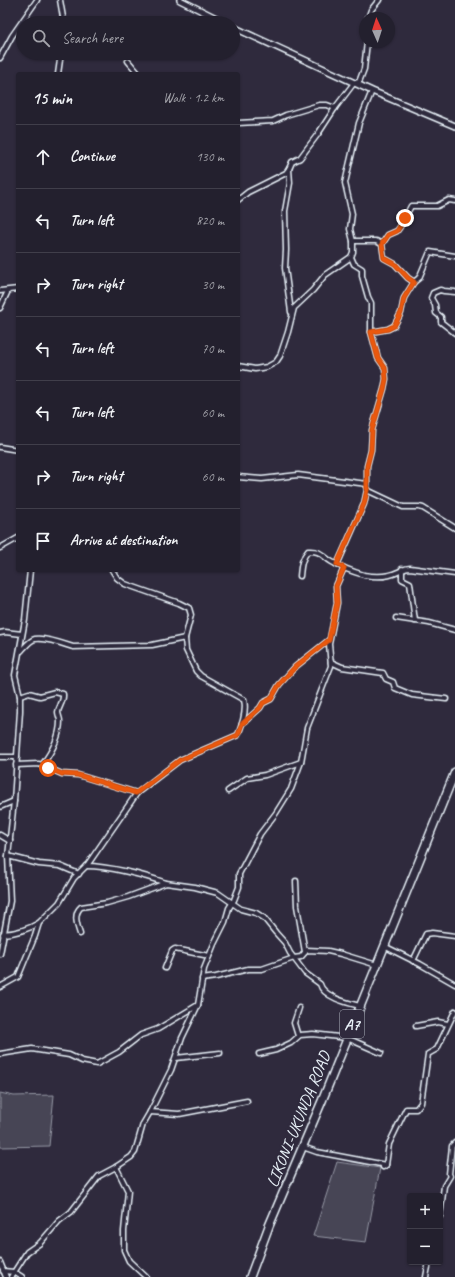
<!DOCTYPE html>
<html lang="en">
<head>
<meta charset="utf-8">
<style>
  body { margin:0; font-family:Caveat,sans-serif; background:#2b2836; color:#f1f3f6 }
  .controls { position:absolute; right:12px; bottom:12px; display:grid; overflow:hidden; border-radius:4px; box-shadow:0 1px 3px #0004 }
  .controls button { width:36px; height:36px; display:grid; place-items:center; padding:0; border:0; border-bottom:1px solid #403e4a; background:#23202e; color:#f1f3f6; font:20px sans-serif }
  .compass { position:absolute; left:359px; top:12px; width:36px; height:36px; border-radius:50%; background:#23202e; box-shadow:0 1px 3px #0004; rotate:357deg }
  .stop { position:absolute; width:12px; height:12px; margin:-9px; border:3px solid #ea580c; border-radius:50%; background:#fff }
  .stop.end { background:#ea580c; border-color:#fff; box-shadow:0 1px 4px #0008 }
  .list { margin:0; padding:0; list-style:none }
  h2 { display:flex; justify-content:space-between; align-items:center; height:52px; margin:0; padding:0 16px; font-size:17px }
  h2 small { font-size:13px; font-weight:400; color:#a3a3aa }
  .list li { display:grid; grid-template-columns:26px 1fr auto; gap:12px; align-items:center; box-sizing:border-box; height:64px; padding:0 16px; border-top:1px solid #403e4a }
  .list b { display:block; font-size:15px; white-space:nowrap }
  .list em { font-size:13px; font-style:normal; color:#a3a3aa }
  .icon { flex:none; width:22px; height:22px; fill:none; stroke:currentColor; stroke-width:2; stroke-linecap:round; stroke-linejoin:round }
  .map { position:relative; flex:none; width:455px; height:1277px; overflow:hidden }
  .search { position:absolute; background:#23202e; box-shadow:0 1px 3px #0004; left:16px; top:16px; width:224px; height:44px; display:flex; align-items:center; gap:10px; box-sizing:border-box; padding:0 14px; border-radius:22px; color:#a3a3aa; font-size:15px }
  .panel { position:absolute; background:#23202e; box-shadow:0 1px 3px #0004; left:16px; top:72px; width:224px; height:500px; border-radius:4px }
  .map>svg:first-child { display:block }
  .green { fill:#464455; stroke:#979aa6 }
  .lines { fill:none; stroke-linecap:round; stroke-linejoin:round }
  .minor-casing { stroke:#e8f1f8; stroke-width:7 }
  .tertiary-casing { stroke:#e8f1f8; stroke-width:8 }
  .trunk-casing { stroke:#e8f1f8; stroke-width:10 }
  .minor { stroke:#2f2a3d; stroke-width:4 }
  .tertiary { stroke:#2f2a3d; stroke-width:5 }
  .trunk { stroke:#2f2a3d; stroke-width:7 }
  .route { stroke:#ea580c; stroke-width:5 }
  .labels { text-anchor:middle; stroke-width:4; stroke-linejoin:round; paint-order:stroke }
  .shield { fill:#2f2a3d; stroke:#b0b5c0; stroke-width:1 }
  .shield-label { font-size:16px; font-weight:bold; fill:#e8f1f8 }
  .street-label { font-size:17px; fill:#e8f1f8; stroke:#2f2a3d }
</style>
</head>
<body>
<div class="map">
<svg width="455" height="1277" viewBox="0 0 455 1277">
  <rect width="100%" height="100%" fill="#2f2a3d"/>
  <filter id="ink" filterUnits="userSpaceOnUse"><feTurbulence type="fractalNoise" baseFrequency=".025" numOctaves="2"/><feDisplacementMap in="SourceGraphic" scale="8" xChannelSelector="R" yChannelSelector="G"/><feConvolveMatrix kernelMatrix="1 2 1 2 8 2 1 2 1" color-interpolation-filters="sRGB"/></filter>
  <g filter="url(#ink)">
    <!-- green -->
    <g class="green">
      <path d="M0,1093l14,3 40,-1 -5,51 -49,1z"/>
      <path d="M337,1162l43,6 -14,74 -53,-6z"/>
    </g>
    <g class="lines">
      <!-- minor casing -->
      <g class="minor-casing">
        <g id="minor">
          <path d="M60,0l4,23"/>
          <path d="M368,18l3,-8 8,-10"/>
          <path d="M0,58l12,-22 25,-36"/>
          <path d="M128,61l11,13"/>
          <path d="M58,74l3,-21"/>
          <path d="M238,123l35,-2 13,-6 33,-10h8l8,3"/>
          <path d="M289,169l1,14 -5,28 1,39 -1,18 6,44"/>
          <path d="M238,200l10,-8 38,-19 3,-4 3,-7 8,-4 18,-24 17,-26 19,-25 5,-1 5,-13 3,-27"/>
          <path d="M353,241h23l6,3"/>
          <path d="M414,282l5,-4 11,-26 25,4"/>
          <path d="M0,291l18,-2"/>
          <path d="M455,292l-11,-1 -4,-1 -7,3 -2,5 4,7 1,8 5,4v5l14,11"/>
          <path d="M0,308l8,-17"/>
          <path d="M371,332l17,-3 6,-3 7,-13 3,-15 10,-16 -6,-4 -13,-14 -11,-6 -2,-14 6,-9 9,-4 3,-4 11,-21h26l12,-6 6,1"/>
          <path d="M238,366l17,3 12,-2 9,-5 4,-6 8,-24 6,-24 19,-18 12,-15 26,-18 2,-5v-11l-3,-12 2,-15 -7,-31 14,-60 13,-32"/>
          <path d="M0,447l18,3"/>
          <path d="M238,477l24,2 36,-4 69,9"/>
          <path d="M367,490l36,17h16l4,1 32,20"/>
          <path d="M0,548l18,-10"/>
          <path d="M337,565l27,-61 3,-14v-24l4,-16 1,-20 12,-41 2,-10 -1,-11 -7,-10 -7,-26v-29l-3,-6 -6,-21v-7l-8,-5 -3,-7"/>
          <path d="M402,569v10l8,4 5,38"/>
          <path d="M300,576c1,-9 1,-17 8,-25 13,-1 14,5 24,11 10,6 22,10 32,13 11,2 24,2 34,-3 5,-2 7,-4 12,-4l45,6"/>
          <path d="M396,618l33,5 26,7"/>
          <path d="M0,633l5,-1 17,2"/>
          <path d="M21,651c3,-3 9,-11 14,-12 10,-2 29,5 38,8l79,-2 33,-7"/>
          <path d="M331,662l11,5 41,6 3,6 7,3 2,6 17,7 34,4"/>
          <path d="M20,696l9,-3 11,3 15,-4 8,2c1,7 -4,12 -5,18 0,3 2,6 2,9 0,15 -9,32 -18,44"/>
          <path d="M242,724l18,-16 3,-5 8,-4 8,-14 16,-18 34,-27"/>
          <path d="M0,757h17"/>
          <path d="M16,765l23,-1 23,10 16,1 59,18"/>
          <path d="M228,791l19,-13 18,-3 36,-13"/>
          <path d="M0,807l14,-6"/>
          <path d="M0,835l10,6"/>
          <path d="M8,856l31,8 21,2 19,8"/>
          <path d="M86,866c22,0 58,9 80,17"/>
          <path d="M296,881l1,25 8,46"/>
          <path d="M3,934c14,-1 24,-4 36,-11"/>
          <path d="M80,934c-3,-9 -7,-20 1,-27l26,-4 21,-6 38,-14 29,4 23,6 23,16 15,4 8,5 12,15 9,10 5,10 15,20 15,11c3,13 28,19 40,22"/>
          <path d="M384,946l36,18 35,20"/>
          <path d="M0,954l10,-53 -2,-45 6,-55 6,-90v-15l-5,-21 10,-55 5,-50"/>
          <path d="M413,961l13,-27 6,-1 23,3"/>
          <path d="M165,968l7,-17 3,-2 34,7"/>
          <path d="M202,979l14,-2 32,-8h14l32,-11 7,-1 6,-7 21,1 13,3 36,11"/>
          <path d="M0,987l18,-10 17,-41 4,-13 20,-20 15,-25 14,-14 49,-71 43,-33 58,-25c4,-10 9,-24 6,-35l-43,-24 -5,-5 -10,-21 -1,-12 6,-23 -2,-7 -10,-5 -54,-19 -8,-6 -5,-8"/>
          <path d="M416,1026l22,-4 10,2"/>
          <path d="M298,1036l-4,-13 5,-15"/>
          <path d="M0,1054l32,-5 37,6 13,6 15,3 22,-12 22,-17 17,-6 40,-24"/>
          <path d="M259,1054l17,-4 15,-7 9,-8 13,-1 34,4 34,15"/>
          <path d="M176,1058l44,-5"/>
          <path d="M150,1112l29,2 68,-13"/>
          <path d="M303,1147l14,5 69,13"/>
          <path d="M116,1167l12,24 -4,40v19l5,11 17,16"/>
          <path d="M383,1167l3,-2 3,-21 17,-35h10l5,-6 7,-49 9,-5 18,-38"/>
          <path d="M440,1216l4,-30 6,-10 -1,-2 3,-28 3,-3"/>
          <path d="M0,1262l6,15"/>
          <path d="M3,1271l11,1 8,5"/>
          <path d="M11,1277l16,-25 13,-9 19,-22 12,-9 28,-36 17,-9 15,-10 4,-5 8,-28 7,-12 21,-42 11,-32 16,-33 6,-36 10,-25 11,-22 4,-14 5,-8 5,-13v-13l21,-40 16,-21 15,-24 10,-27 6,-34 24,-62 -2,-22 8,-41 -1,-17 8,-18"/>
          <path d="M426,1277l3,-15"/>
        </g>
      </g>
      <!-- tertiary casing -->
      <g class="tertiary-casing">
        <g id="tertiary">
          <path d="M180,0l46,23"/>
          <path d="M233,27l139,64 83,35"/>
        </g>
      </g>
      <!-- trunk casing -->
      <g class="trunk-casing">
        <path id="trunk" d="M250,1277l19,-51 53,-125 133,-329"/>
      </g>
      <!-- minor -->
      <use href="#minor" class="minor"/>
      <!-- tertiary -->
      <use href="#tertiary" class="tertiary"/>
      <!-- trunk -->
      <use href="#trunk" class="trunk"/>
    </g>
  </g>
  <g class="lines" filter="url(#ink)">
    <!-- route -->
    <path class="route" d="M48,768l14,6 16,1 58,18 44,-33 58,-25 4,-11 18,-16 3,-5 8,-4 8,-14 16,-18 34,-27 8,-37 -1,-17 8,-18 -7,-4 27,-60 3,-14v-24l4,-16 1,-20 12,-41 2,-10 -1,-11 -7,-10 -7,-26 17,-3 6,-3 7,-13 3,-15 10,-16 -6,-4 -13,-14 -11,-6 -2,-14 6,-9 9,-4 8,-13"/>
  </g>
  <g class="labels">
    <!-- shield labels -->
    <rect class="shield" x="340" y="1010" width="24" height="28" rx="3"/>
    <g class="shield-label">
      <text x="352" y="1030">A7</text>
    </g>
    <!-- street labels -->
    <g class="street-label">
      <text transform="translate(298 1119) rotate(-68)" y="6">LIKONI-UKUNDA ROAD</text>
    </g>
  </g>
</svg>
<div class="controls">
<button>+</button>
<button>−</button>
</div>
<svg class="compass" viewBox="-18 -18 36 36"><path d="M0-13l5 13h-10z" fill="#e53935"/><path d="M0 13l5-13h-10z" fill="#a3a3aa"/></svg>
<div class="stop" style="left:48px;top:768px"></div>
<div class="stop end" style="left:405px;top:218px"></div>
<div class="search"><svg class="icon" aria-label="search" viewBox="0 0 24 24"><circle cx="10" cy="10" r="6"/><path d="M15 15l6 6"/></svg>Search here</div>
<section class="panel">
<h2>15 min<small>Walk · 1.2 km</small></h2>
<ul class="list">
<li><svg class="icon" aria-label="ahead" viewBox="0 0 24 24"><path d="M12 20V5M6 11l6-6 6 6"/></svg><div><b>Continue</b></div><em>130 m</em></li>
<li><svg class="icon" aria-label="left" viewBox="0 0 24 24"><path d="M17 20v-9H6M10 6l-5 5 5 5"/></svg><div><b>Turn left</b></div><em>820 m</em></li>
<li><svg class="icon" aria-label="right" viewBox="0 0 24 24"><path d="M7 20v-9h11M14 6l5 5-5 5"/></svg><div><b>Turn right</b></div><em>30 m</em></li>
<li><svg class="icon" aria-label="left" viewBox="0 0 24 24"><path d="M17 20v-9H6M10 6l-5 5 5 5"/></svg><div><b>Turn left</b></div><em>70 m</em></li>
<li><svg class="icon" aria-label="left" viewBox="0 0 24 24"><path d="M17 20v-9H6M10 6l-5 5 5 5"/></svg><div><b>Turn left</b></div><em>60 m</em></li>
<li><svg class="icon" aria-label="right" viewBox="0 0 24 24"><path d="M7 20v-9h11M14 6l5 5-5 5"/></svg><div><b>Turn right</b></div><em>60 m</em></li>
<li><svg class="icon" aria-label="arrive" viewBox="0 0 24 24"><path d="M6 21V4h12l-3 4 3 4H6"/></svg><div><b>Arrive at destination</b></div></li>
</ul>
</section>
</div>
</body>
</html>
